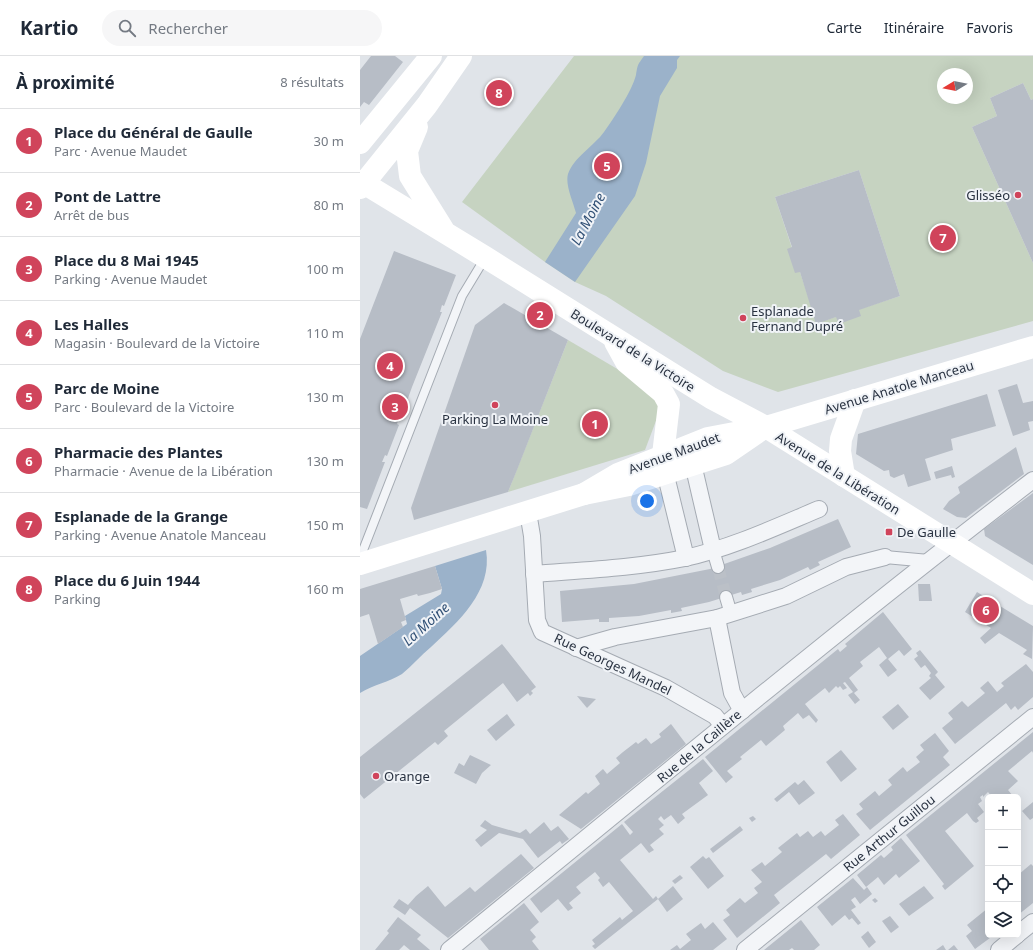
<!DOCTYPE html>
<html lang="fr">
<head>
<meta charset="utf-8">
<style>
  body { margin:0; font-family:"Noto Sans",sans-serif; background:#f6f6f7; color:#1f2937 }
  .controls { position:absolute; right:12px; bottom:12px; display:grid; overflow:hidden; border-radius:6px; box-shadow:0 4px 16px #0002 }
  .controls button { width:36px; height:36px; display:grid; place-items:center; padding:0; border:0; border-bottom:1px solid #e0e1e3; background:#fff; color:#1f2937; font:20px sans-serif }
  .compass { position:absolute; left:577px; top:12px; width:36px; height:36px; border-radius:50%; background:#fff; box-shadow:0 4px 16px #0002; rotate:260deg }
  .you { position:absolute; left:287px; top:445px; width:14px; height:14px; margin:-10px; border:3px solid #fff; border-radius:50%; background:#1a73e8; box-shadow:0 0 0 6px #1a73e833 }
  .badge { display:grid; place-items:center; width:26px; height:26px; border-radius:50%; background:#d0445b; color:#fff; font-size:13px; font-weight:700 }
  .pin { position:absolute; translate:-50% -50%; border:2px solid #fff; box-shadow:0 1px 4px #0006 }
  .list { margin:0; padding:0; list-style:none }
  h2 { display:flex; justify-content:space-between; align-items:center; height:52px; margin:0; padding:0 16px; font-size:17px }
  h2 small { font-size:13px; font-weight:400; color:#747a83 }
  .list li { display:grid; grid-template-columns:26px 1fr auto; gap:12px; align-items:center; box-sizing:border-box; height:64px; padding:0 16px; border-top:1px solid #e0e1e3 }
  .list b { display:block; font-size:15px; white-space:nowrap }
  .list p { margin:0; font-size:13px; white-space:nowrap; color:#747a83 }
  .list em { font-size:13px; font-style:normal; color:#747a83 }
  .icon { flex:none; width:22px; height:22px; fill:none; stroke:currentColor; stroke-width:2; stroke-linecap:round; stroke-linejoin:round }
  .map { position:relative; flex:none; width:673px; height:894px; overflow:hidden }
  header { display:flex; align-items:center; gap:24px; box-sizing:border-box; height:56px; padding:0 20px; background:#fff; border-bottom:1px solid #e0e1e3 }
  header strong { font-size:19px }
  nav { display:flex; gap:22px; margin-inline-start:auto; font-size:14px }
  .search { width:280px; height:36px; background:#f6f6f7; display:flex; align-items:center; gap:10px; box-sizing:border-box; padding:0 14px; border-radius:22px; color:#747a83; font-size:15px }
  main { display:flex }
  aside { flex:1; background:#fff }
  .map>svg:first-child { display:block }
  .green { fill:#c6d3c1; fill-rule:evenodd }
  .water { fill:#9bb2ca }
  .building { fill:#b7bdc6 }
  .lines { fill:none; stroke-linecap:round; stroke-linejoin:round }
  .pedestrian-tunnel { stroke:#bbc0c7; stroke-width:12; stroke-dasharray:12 6; stroke-linecap:butt }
  .service-casing { stroke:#a5abb3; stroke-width:10 }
  .pedestrian-casing { stroke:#a5abb3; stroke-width:14 }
  .minor-casing { stroke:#a5abb3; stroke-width:18 }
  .service { stroke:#f3f5f8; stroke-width:8 }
  .pedestrian { stroke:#f3f5f8; stroke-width:12 }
  .minor { stroke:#f3f5f8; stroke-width:16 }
  .secondary { stroke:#fff; stroke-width:22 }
  .poi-dot { fill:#d0445b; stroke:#f0f3f7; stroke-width:1.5 }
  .labels { text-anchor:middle; stroke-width:4; stroke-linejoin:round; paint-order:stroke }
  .poi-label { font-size:13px; fill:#293241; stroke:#f0f3f7; text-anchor:start }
  .street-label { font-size:13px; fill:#293241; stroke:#f0f3f7 }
  .water-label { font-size:14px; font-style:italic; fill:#325176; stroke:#f0f3f7 }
</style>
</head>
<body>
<header>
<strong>Kartio</strong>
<div class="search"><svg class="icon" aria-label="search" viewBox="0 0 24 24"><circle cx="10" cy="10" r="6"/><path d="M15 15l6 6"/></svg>Rechercher</div>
<nav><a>Carte</a><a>Itinéraire</a><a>Favoris</a></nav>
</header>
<main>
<aside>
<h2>À proximité<small>8 résultats</small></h2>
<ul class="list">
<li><span class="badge">1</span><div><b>Place du Général de Gaulle</b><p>Parc · Avenue Maudet</p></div><em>30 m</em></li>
<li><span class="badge">2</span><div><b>Pont de Lattre</b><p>Arrêt de bus</p></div><em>80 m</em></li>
<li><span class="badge">3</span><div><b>Place du 8 Mai 1945</b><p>Parking · Avenue Maudet</p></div><em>100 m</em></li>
<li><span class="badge">4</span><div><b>Les Halles</b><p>Magasin · Boulevard de la Victoire</p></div><em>110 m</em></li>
<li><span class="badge">5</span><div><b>Parc de Moine</b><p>Parc · Boulevard de la Victoire</p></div><em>130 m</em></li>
<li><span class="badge">6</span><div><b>Pharmacie des Plantes</b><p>Pharmacie · Avenue de la Libération</p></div><em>130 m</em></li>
<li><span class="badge">7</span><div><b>Esplanade de la Grange</b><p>Parking · Avenue Anatole Manceau</p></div><em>150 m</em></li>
<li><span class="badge">8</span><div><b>Place du 6 Juin 1944</b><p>Parking</p></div><em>160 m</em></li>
</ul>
</aside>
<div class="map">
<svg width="673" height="894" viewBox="0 0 673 894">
  <rect width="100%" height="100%" fill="#e0e4e9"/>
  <!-- green -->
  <g class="green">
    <path d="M214,0h459v43l-2,1 -8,-17 -33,15 7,18 -25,11 61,136v58l-255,71 -55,-21 -117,-75 -31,-14 -30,-20 -83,-60zM583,18h24v24h-24zM499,114l41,126 -83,27 -42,-126z"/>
    <path d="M208,284l97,57 -20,53 -137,42z"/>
  </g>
  <!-- water -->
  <g class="water">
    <path d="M284,0h36l-3,4v8l-17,28 -14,67 -11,33 -60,86 -30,-20 31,-49c-3,-12 -11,-28 -8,-39 6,-17 26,-28 36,-42 10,-14 28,-41 32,-57 2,-11 1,-9 8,-19z"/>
    <path d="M126,494c7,41 -28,72 -55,97 -10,8 -19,19 -29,27 -13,8 -29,11 -42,19v-37l47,-32 -2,-8 36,-22 1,-5 -7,-23z"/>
  </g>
  <!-- building -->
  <g class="building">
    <path d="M11,0h24l8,6 -34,43 -5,-3 -4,5v-37z"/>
    <path d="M663,27l8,17 2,-1v164l-61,-136 25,-11 -7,-18z"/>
    <path d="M499,114l41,126 -41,14 2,6 -22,8 -3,-7 -20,7 -16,-52 -5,1 -8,-24 5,-2 -17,-50z"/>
    <path d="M34,195l62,24 -12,31 -2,-1 -2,7h2l-30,75 -11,31h-2l-2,6 2,1 -12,31 -2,-1 -3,7h3l-18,47 -7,-2v-168z"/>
    <path d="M144,247l64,37 -51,130 -9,22 -94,28 -3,-12 64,-183z"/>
    <path d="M657,328l6,19 10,-2v20l-5,1 2,8 -17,6 -15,-46z"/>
    <path d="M627,338l9,32 -45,13 2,11 -28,9 6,21 -23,7 -4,-13 -10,4 -4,-2 -1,-6 -5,1 -28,-17 2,-20z"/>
    <path d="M656,391l8,27 -58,44 -9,-1 -14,-8 6,-8 11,-8 -2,-6z"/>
    <path d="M592,410l3,11 -3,1 -1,-3 -15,4 -2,-7z"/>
    <path d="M673,437v72l-48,-29 -1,-7z"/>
    <path d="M478,463l13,28 -33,15 2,3 -10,5 -2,-3 -28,13 -29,9 1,3 -10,3 -1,-3 -32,10 -28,6 1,3 -11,2v-3l-32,6 -30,2v4h-10v-3l-37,3 -2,-31 74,-7 76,-15 60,-21z"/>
    <path d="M75,510l7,23 -12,4 -12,3 -1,-2 -17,5 6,21 -5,2 2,5 -25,17 -9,-30 -9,3v-28z"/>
    <path d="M558,528h12l2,17h-13z"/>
    <path d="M617,536l56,34 -1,33 -9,-5 4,-4 -28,-17 -14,11 -5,-6 11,-10 -26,-16z"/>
    <path d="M523,556l29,37 -8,7 -5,-6 -11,9 9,11 -9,7 -9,-12 8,-7 -8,-11 -19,15 3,4 -14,12 9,12 -4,3 6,7 -5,4 -7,-9 5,-3 -8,-10 -2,1 4,5 -4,2 -3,-4 -2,2 -2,-2 -7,7 -4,-5 -20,16 13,16 -2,3 -7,-8 -6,4 -5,-6 -15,13 2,4 -19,16 -5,-6 -21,17 2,2 -15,12 6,6 -7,6 -21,-26 133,-108 2,3 7,-6 -2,-2z"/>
    <path d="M142,588l34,43 -5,4 2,2 -3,3 -2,-3 -11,9 -14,-19 -59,48 4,5 -10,9 -3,-3 -71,57 -4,-5v-37z"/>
    <path d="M560,594l18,22 -3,3 10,12 -15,13 -11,-12 12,-10 -2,-2 2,-3 -6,-8 -4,3 -7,-9 4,-3 -2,-3z"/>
    <path d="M666,608l7,8v25l-15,13 -3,-4 -4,4 -5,-7 -51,41 -13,-16 11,-9 -5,-6 14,-12 6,6 17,-14 -5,-5 8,-7 9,11 7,-6 -3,-3z"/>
    <path d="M217,640l19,3 -9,9z"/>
    <path d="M538,648l11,13 -16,13 -11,-13z"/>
    <path d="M147,658l8,11 -19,16 -9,-11z"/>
    <path d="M311,668l15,20 -105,85 -22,-14 27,-23 2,2 12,-10 -5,-8 8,-7 4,5 13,-11 -4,-5 7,-6 13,-10 2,2 8,-6 5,6 10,-7 -2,-3z"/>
    <path d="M673,676v21l-1,-2 -24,20 10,10 -10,9 5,6 -10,1 -2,-2 -3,2h-6l-4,-5 -5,5v-2l-3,2 2,4 -4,3 6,8 -7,6 2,3 -3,2 -3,-2 -6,-8 -22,18 29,35 -29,24 -3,-4 2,-2 -38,-49z"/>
    <path d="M575,677l14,18 -6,6 7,8 -80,65 -14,-16 7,-5 -4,-5 16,-13 4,5 13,-11 -4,-5 15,-13 4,5 13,-10 -4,-5 8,-7 -4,-5z"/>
    <path d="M481,694l16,19 -16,13 -15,-20z"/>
    <path d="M110,699l21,10 -9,8 -6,11 -22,-11 5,-10 5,3z"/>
    <path d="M343,703l10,12 -14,12 9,12 -26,19 3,4 -7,6 -7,-9 -7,5 -3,-4 -3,3 6,6 -5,4 5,5 -14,11 4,5 -5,3 -8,-10 -21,17 33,39 3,-3 2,3 -63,50 -3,-3 3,-2 -3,-4 28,-23 2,3 11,-9 -24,-29 -6,5 -5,-7 2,-2 -5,-6 -19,15 5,6 -12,10 4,5 -5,3 -10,-12 -17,14 -11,-14 92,-75 8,11 3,-3 -9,-10z"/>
    <path d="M444,724l11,13 -16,12 -10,-13 -12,10 -3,-3 21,-17 3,3z"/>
    <path d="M673,746v16l-3,2 -8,-9z"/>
    <path d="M483,758l17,21 -29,24 -5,-5 -52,41 6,8 -43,35 -14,-18 7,-5 -4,-5 14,-12 5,5 13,-10 -4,-5 8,-6 -11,-12 11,-8 3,4 17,-14 -4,-4 19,-15 3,4 8,-6 5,6 8,-6 4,5 14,-11 -4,-5z"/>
    <path d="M393,760l3,3 -4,3 -3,-4z"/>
    <path d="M125,764l7,5 28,8 6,-4 4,5 14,-12 7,9 7,-5 11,13 -7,5 -2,-3 -22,17 -15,-19 -24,-6 -18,14 -6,-7 12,-10 -7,-4z"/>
    <path d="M380,770l3,4 -30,23 -3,-4z"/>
    <path d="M541,782l19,23 -21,17 -3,-4 -12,11 -6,-8 -12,10 -9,-12 24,-20 3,3 9,-8 -2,-3z"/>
    <path d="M161,798l13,14 -86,70 -38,-30 -5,7 -12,-8 6,-8 9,6 8,-9 12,-10 17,21 25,-20 5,5z"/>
    <path d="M343,800l3,3 3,-2 15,19 -16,13 -18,-22z"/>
    <path d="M671,808l2,2v37l-15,12v-40z"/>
    <path d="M320,819l3,3 -8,6 -3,-3z"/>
    <path d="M493,822l11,12 3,-3 5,7 -12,10 -5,-7 -4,3 5,7 -5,3 10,13 -3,2 -6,-7 -3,2 -4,-5 -13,11 -15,-19z"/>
    <path d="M313,830l10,13 -16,13 -9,-13z"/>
    <path d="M564,830l10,12 -25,18 -10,-12z"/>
    <path d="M515,842l3,3 -3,2 -3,-3z"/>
    <path d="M164,847l15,19 -9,8 6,7 -4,4 7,9h-50l-9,-11z"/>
    <path d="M628,852v27h6l-19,14 -9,-13 6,-5 -5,-6z"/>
    <path d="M530,860l9,11 -8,6 -9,-12z"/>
    <path d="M38,861l23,18 -4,4 13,11h-20l-6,-5 -5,5h-24l14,-17 -2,-2z"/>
    <path d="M441,864l19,25 -6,5h-20l-2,-2 -3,2h-25z"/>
    <path d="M353,866l14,17 -14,11h-43l7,-5 3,4 11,-9 -5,-6 15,-11 4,6z"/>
    <path d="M508,875l8,11 -7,6 -8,-11z"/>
    <path d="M583,889l3,5h-10z"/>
    <path d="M594,889l4,5h-10z"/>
  </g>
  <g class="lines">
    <!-- pedestrian-tunnel -->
    <path class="pedestrian-tunnel" d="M358,511l8,30"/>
    <!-- service casing -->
    <g class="service-casing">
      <path id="service" d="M0,502l102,-262 23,-38"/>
    </g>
    <!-- pedestrian casing -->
    <g class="pedestrian-casing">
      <g id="pedestrian">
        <path d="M353,494l5,17"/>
        <path d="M525,501l44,4"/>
        <path d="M366,541l5,17"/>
      </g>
    </g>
    <!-- minor casing -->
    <g class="minor-casing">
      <g id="minor">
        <path d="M333,408l20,86"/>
        <path d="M305,416l21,86"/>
        <path d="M168,456l4,24 5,84 5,12 124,56 49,28 8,10"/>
        <path d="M174,518c51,-4 101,-6 151,-16 46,-10 91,-31 134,-49"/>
        <path d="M357,562l15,75 10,18"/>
        <path d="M216,592l39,-11 102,-19 69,-22 60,-29 39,-10"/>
        <path d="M658,878l15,-12"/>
        <path d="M89,894c194,-158 386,-318 584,-470"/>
        <path d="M385,894l288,-233"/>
        <path d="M639,894l18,-15"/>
      </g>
    </g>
    <!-- service -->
    <use href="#service" class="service"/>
    <!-- pedestrian -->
    <use href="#pedestrian" class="pedestrian"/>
    <!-- minor -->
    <use href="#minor" class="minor"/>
    <!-- secondary -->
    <g class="secondary">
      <path d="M57,71l-10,24 3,25 33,53"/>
      <path d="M0,87l71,-87"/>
      <path d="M0,125l125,76 226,141 55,29 267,167"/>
      <path d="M0,132l67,-83 34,-49"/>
      <path d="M255,286l11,20 37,31 6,11 -6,51"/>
      <path d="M484,420l-4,-25 1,-12 14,-39"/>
      <path d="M224,438l34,-20 90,-36 58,-11 267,-80"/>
      <path d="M0,508l224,-70 45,-9 97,-31 32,-22"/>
    </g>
  </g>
  <!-- markers -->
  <g class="poi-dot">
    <circle cx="658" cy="139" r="4"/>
    <circle cx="383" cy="262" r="4"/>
    <circle cx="135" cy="349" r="4"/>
    <rect x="525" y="472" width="8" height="8" rx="2"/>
    <circle cx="16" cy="720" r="4"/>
  </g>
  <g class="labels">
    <!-- poi labels -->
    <g class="poi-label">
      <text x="650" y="144" text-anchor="end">Glisséo</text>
      <text x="391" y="260">Esplanade<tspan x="391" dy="15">Fernand Dupré</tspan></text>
      <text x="135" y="368" text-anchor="middle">Parking La Moine</text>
      <text x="537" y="481">De Gaulle</text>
      <text x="24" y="725">Orange</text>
    </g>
    <!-- street labels -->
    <g class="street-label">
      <text transform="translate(273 294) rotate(32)" y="5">Boulevard de la Victoire</text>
      <text transform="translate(539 331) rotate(-17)" y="5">Avenue Anatole Manceau</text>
      <text transform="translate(314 397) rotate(-20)" y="5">Avenue Maudet</text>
      <text transform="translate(478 417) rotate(32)" y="5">Avenue de la Libération</text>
      <text transform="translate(253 608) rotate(25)" y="5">Rue Georges Mandel</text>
      <text transform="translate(339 690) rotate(-40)" y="5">Rue de la Caillère</text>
      <text transform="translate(529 777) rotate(-39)" y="5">Rue Arthur Guillou</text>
    </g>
    <!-- water labels -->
    <g class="water-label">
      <text transform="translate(228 163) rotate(-62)" y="5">La Moine</text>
      <text transform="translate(66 568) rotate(-42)" y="5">La Moine</text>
    </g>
  </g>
</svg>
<div class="controls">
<button>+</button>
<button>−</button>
<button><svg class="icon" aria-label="locate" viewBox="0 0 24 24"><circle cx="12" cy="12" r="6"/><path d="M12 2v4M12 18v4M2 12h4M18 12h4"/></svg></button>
<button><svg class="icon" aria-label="layers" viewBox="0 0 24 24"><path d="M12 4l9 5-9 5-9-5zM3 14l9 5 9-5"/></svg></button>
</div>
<svg class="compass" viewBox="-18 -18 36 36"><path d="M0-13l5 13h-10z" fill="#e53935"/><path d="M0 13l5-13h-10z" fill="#747a83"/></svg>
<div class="you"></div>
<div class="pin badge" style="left:235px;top:368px">1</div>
<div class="pin badge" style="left:180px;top:259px">2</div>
<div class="pin badge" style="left:35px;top:351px">3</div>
<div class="pin badge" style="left:30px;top:310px">4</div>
<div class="pin badge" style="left:247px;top:110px">5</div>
<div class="pin badge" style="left:626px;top:554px">6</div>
<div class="pin badge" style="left:583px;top:182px">7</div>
<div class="pin badge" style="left:139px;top:37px">8</div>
</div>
</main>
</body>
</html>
